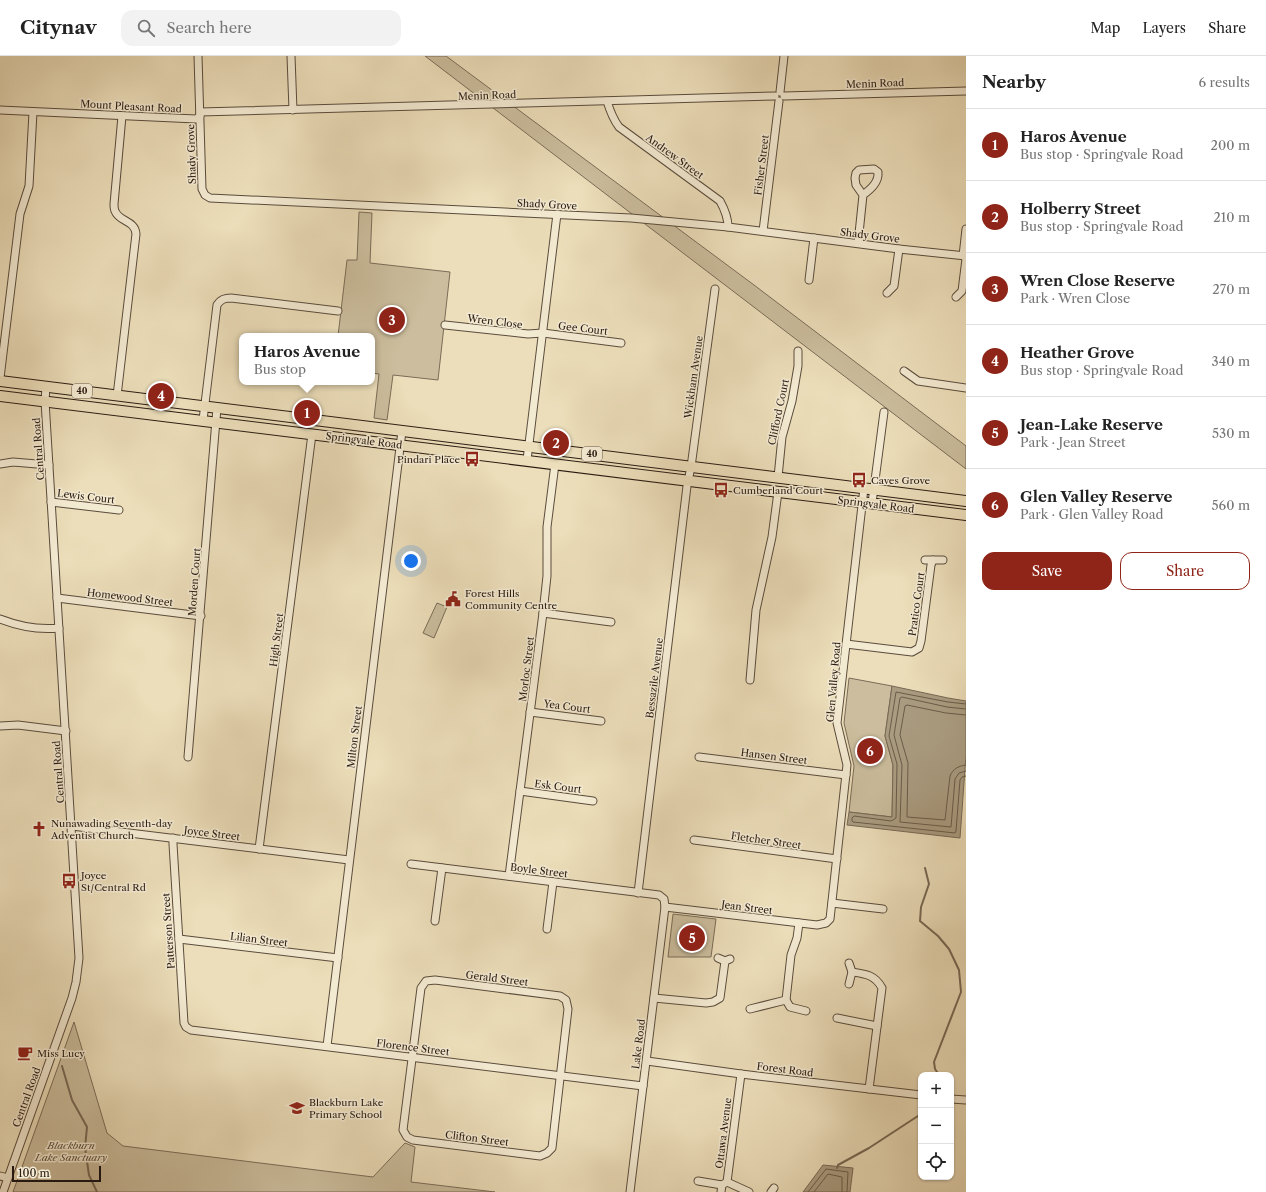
<!DOCTYPE html>
<html lang="en">
<head>
<meta charset="utf-8">
<style>
  body { margin:0; font-family:"Libre Caslon Text",serif; background:#f2f2f2; color:#222 }
  .controls { position:absolute; right:12px; bottom:12px; display:grid; overflow:hidden; border-radius:8px; box-shadow:0 1px 3px #0004 }
  .controls button { width:36px; height:36px; display:grid; place-items:center; padding:0; border:0; border-bottom:1px solid #e0e0e0; background:#fff; color:#222; font:20px sans-serif }
  .scale { position:absolute; left:12px; bottom:10px; width:89px; box-sizing:border-box; padding-left:4px; border:2px solid #2a1b12; border-top:0; font-size:11px; line-height:14px; white-space:nowrap; color:#2a1b12; -webkit-text-stroke:3px #f3ead2; paint-order:stroke }
  .you { position:absolute; left:411px; top:505px; width:14px; height:14px; margin:-10px; border:3px solid #fff; border-radius:50%; background:#1a73e8; box-shadow:0 0 0 6px #1a73e833 }
  .badge { display:grid; place-items:center; width:26px; height:26px; border-radius:50%; background:#8f2418; color:#fff; font-size:13px; font-weight:700 }
  .pin { position:absolute; translate:-50% -50%; border:2px solid #fff; box-shadow:0 1px 4px #0006 }
  .popup { position:absolute; left:239px; top:277px; width:136px; height:52px; box-sizing:border-box; display:grid; place-content:center; border-radius:8px; background:#fff; filter:drop-shadow(0 1px 3px #0005); font-size:13px; white-space:nowrap; color:#767676 }
  .popup b { font-size:15px; color:#222 }
  .popup::after { content:''; position:absolute; left:50%; top:100%; margin-left:-8px; border:8px solid transparent; border-top-color:#fff }
  .list { margin:0; padding:0; list-style:none }
  h2 { display:flex; justify-content:space-between; align-items:center; height:52px; margin:0; padding:0 16px; font-size:17px }
  h2 small { font-size:13px; font-weight:400; color:#767676 }
  .list li { display:grid; grid-template-columns:26px 1fr auto; gap:12px; align-items:center; box-sizing:border-box; height:72px; padding:0 16px; border-top:1px solid #e0e0e0 }
  .list b { display:block; font-size:15px; white-space:nowrap }
  .list p { margin:0; font-size:13px; white-space:nowrap; color:#767676 }
  .list em { font-size:13px; font-style:normal; color:#767676 }
  .actions { display:flex; gap:8px; padding:12px 16px }
  .actions a { flex:1; padding:9px 0; border:1px solid #8f2418; border-radius:12px; text-align:center; font-size:14px; color:#8f2418 }
  .actions .main { background:#8f2418; color:#fff }
  .icon { flex:none; width:22px; height:22px; fill:none; stroke:currentColor; stroke-width:2; stroke-linecap:round; stroke-linejoin:round }
  .map { position:relative; flex:none; width:966px; height:1136px; overflow:hidden }
  header { display:flex; align-items:center; gap:24px; box-sizing:border-box; height:56px; padding:0 20px; background:#fff; border-bottom:1px solid #e0e0e0 }
  header strong { font-size:19px }
  nav { display:flex; gap:22px; margin-inline-start:auto; font-size:14px }
  .search { width:280px; height:36px; background:#f2f2f2; display:flex; align-items:center; gap:10px; box-sizing:border-box; padding:0 14px; border-radius:12px; color:#767676; font-size:15px }
  main { display:flex }
  aside { flex:1; background:#fff }
  .map>svg:first-child { display:block }
  .green { fill:#cbbd9d; stroke:#7a6c58 }
  .water { fill:#aa9c81; stroke:#776855 }
  .lines { fill:none; stroke-linecap:round; stroke-linejoin:round }
  .shore { stroke:#6a5c4a; stroke-width:1 }
  .stream { stroke:#776855; stroke-width:2 }
  .minor-casing { stroke:#5a4c3c; stroke-width:9 }
  .highway-casing { stroke:#2a1b12; stroke-width:12 }
  .minor { stroke:#f3ead2; stroke-width:7 }
  .highway { stroke:#ecdeba; stroke-width:10 }
  .labels { text-anchor:middle; stroke-width:3; stroke-linejoin:round; paint-order:stroke }
  .shield { fill:#f3ead2; stroke:#66594c; stroke-width:1 }
  .shield-label { font-size:9px; font-weight:bold; fill:#2a1b12 }
  .street-label { font-size:10px; fill:#2a1b12; stroke:#f3ead2 }
  .poi-label { font-size:10px; fill:#2a1b12; stroke:#f3ead2; text-anchor:start }
  .park-label { font-size:10px; font-style:italic; fill:#5a4c3c; stroke:#f3ead2 }
</style>
</head>
<body>
<header>
<strong>Citynav</strong>
<div class="search"><svg class="icon" aria-label="search" viewBox="0 0 24 24"><circle cx="10" cy="10" r="6"/><path d="M15 15l6 6"/></svg>Search here</div>
<nav><a>Map</a><a>Layers</a><a>Share</a></nav>
</header>
<main>
<div class="map">
<svg width="966" height="1136" viewBox="0 0 966 1136">
  <rect width="100%" height="100%" fill="#ecdeba"/>
  <filter id="stains"><feTurbulence type="fractalNoise" baseFrequency=".005" numOctaves="4"/><feColorMatrix values="0 0 0 0 .2 0 0 0 0 .09 0 0 0 0 .02 0 0 0 .5 -.17"/></filter>
  <radialGradient id="worn" r=".72"><stop offset=".6" stop-color="#630" stop-opacity="0"/><stop offset="1" stop-color="#630" stop-opacity=".3"/></radialGradient>
  <!-- green -->
  <g class="green">
    <path d="M425,0h21l308,229 212,161v23z"/>
    <path d="M359,156l13,1 -2,50 80,9 -12,108 -45,-5 -6,45 -13,-2 5,-44 -7,-1v-37h-34l9,-76h10z"/>
    <path d="M437,547l10,4 -13,31 -11,-5z"/>
    <path d="M849,622l43,8 -7,50 8,29 -1,52 -43,-5 5,-46 -10,-43z"/>
    <path d="M673,858l43,5 -5,38h-43z"/>
    <path d="M74,966l33,111 16,13 250,31 32,-34 10,4 -4,35 84,10h-482z"/>
  </g>
  <!-- water -->
  <g class="water">
    <path d="M892,630l56,12 18,3v54l-6,83 -113,-13 2,-13 43,5 1,-52 -8,-29z"/>
    <path d="M823,1109l30,3 -3,24h-47z"/>
  </g>
  <g class="lines">
    <!-- shore -->
    <g class="shore">
      <path d="M966,648l-18,-2 -52,-10 -7,44 8,28 -1,54 -3,2 -2,1 -37,-5 -2,2v3l1,1 102,11 1,-2 4,-51 2,-3 4,-1"/>
      <path d="M966,653l-19,-2 -45,-10 -2,1 -6,37 8,30 -2,57 51,5 4,-48 4,-6 7,-2"/>
      <path d="M966,659l-20,-2 -39,-8 -2,1 -5,29 8,28 -1,54 38,3 5,-44c3,-7 8,-10 16,-11"/>
      <path d="M808,1136l18,-23 22,3 -1,20"/>
      <path d="M814,1136l14,-18 14,3v15"/>
    </g>
    <!-- stream -->
    <g class="stream">
      <path d="M925,812l4,16 -8,23 -1,14 18,15 11,13 10,21 2,22 -27,70 1,7 4,6"/>
      <path d="M62,1010l10,34 15,27 -2,21 4,27 8,17"/>
      <path d="M837,1112l1,-3 31,-17 52,-34"/>
    </g>
    <!-- minor casing -->
    <g class="minor-casing">
      <g id="minor">
        <path d="M198,0l4,133 3,6 5,3 421,20 97,9 171,22 67,7"/>
        <path d="M291,0l2,54"/>
        <path d="M780,36l4,-36"/>
        <path d="M784,40l182,-5"/>
        <path d="M607,45c3,10 6,18 12,26l101,74c5,9 8,16 8,26"/>
        <path d="M0,54l196,9 4,-3"/>
        <path d="M200,56l575,-16"/>
        <path d="M763,175l16,-130"/>
        <path d="M858,187l5,-48 -7,-10 -1,-7 1,-5 3,-3 15,-1 4,3c1,10 -7,17 -15,23"/>
        <path d="M963,200l3,-27"/>
        <path d="M809,224l5,-42"/>
        <path d="M887,237l7,-7 5,-37"/>
        <path d="M956,241l6,-6 4,-32"/>
        <path d="M445,269l83,9 15,-1 78,10"/>
        <path d="M904,315l14,10 48,7"/>
        <path d="M0,322l20,-164 9,-28 4,-74"/>
        <path d="M117,340l19,-162c-1,-14 -17,-12 -21,-23 -1,-2 -1,-4 -1,-7l8,-88"/>
        <path d="M203,364l14,-115c4,-6 8,-7 14,-7l107,13"/>
        <path d="M527,404l30,-246"/>
        <path d="M0,408l13,-2 36,3"/>
        <path d="M778,421l4,-40 10,-36 6,-35v-15"/>
        <path d="M51,446l68,8"/>
        <path d="M872,447l12,-91"/>
        <path d="M925,504h18"/>
        <path d="M57,542l144,18"/>
        <path d="M543,557l68,9"/>
        <path d="M0,563c18,7 40,11 59,9"/>
        <path d="M846,588l66,8 7,-4 2,-7 10,-76 2,-5"/>
        <path d="M750,624l6,-70 16,-73 6,-45"/>
        <path d="M530,656l71,9"/>
        <path d="M0,670l18,-1 48,6"/>
        <path d="M188,701l29,-349"/>
        <path d="M699,701l147,18"/>
        <path d="M520,735l73,10"/>
        <path d="M72,770l277,34"/>
        <path d="M173,782v6l11,179 2,4 5,3 452,56"/>
        <path d="M694,784l143,19"/>
        <path d="M259,793l53,-415"/>
        <path d="M411,808l248,31 5,4 1,8 -35,285"/>
        <path d="M509,820l34,-263 4,-37v-49l8,-63"/>
        <path d="M638,837l49,-407 4,-19 24,-178"/>
        <path d="M832,847l51,6"/>
        <path d="M665,851l152,18 9,-2 4,-4 17,-154 -10,-42 27,-235"/>
        <path d="M435,865l7,-53"/>
        <path d="M547,873l6,-47"/>
        <path d="M179,883l159,19"/>
        <path d="M718,902l7,3 5,-2"/>
        <path d="M849,907l3,9 -3,12"/>
        <path d="M852,916c14,2 23,3 30,16l-13,101"/>
        <path d="M435,924l125,16 6,4 2,9 -16,139 -5,5 -7,3 -127,-16 -6,-3 -4,-7 18,-142 5,-7z"/>
        <path d="M654,942l52,5 7,-1 7,-4 5,-37"/>
        <path d="M786,944l5,-45 6,-17 2,-15"/>
        <path d="M750,953l36,-9 4,7 16,4"/>
        <path d="M837,962l40,8"/>
        <path d="M327,990l75,-615"/>
        <path d="M647,1005l94,13 180,21"/>
        <path d="M951,1043l15,1"/>
        <path d="M0,1120l8,2"/>
        <path d="M698,1125l24,4"/>
        <path d="M727,1126l22,10"/>
        <path d="M3,1136l69,-194 4,-16 3,-24 -34,-557 1,-14"/>
        <path d="M721,1136l1,-7 5,-3 14,-108"/>
        <path d="M771,1136l3,-4"/>
      </g>
    </g>
    <!-- highway casing -->
    <g class="highway-casing">
      <g id="highway">
        <path d="M0,325l966,120"/>
        <path d="M0,340l966,119"/>
      </g>
    </g>
    <!-- minor -->
    <use href="#minor" class="minor"/>
    <!-- highway -->
    <use href="#highway" class="highway"/>
  </g>
  <!-- icons -->
  <defs>
    <g id="bus-bare" transform="scale(1.2)"><path d="M-5-6H5V4H4V6H2V4H-2V6H-4V4H-5ZM-3.5-4V0h7V-4ZM-3.5 1.2v1.5H-2V1.2ZM2 1.2v1.5H3.5V1.2Z" fill="#8f2418" stroke="#f3ead2" stroke-width="2.5" paint-order="stroke"/></g>
    <g id="civic-bare" transform="scale(1.2)"><path d="M-.6-6.5H3V-4.5H.6V-3L4-1V1h2V6H-6V1h2V-1L-.6-3ZM-1.2 2.5V6h2.4V2.5Z" fill="#8f2418" stroke="#f3ead2" stroke-width="2.5" paint-order="stroke"/></g>
    <g id="church-bare" transform="scale(1.2)"><path d="M-1.2-6h2.4v3.5h3.3v2.4h-3.3V6h-2.4V-.1h-3.3v-2.4h3.3Z" fill="#8f2418" stroke="#f3ead2" stroke-width="2.5" paint-order="stroke"/></g>
    <g id="cafe-bare" transform="scale(1.2)"><path d="M-5.5-4.5H6V0H3Q3 3.5 0 3.5H-2.5Q-5.5 3.5-5.5 0ZM3-3.2v2h1.7v-2ZM-6 4.5H4V6H-6Z" fill="#8f2418" stroke="#f3ead2" stroke-width="2.5" paint-order="stroke"/></g>
    <g id="school-bare" transform="scale(1.2)"><path d="M0-5L7-2L0 1L-7-2ZM-4 1L0 2.5L4 1V4Q0 6-4 4Z" fill="#8f2418" stroke="#f3ead2" stroke-width="2.5" paint-order="stroke"/></g>
  </defs>
  <g fill-rule="evenodd">
    <use href="#bus-bare" x="472" y="403"/>
    <use href="#bus-bare" x="859" y="424"/>
    <use href="#bus-bare" x="721" y="434"/>
    <use href="#civic-bare" x="453" y="543"/>
    <use href="#church-bare" x="39" y="773"/>
    <use href="#bus-bare" x="69" y="825"/>
    <use href="#cafe-bare" x="25" y="997"/>
    <use href="#school-bare" x="297" y="1052"/>
  </g>
  <g class="labels">
    <!-- shield labels -->
    <g class="shield">
      <rect x="72" y="328" width="20" height="14" rx="3"/>
      <rect x="582" y="391" width="20" height="14" rx="3"/>
    </g>
    <g class="shield-label">
      <text x="82" y="338">40</text>
      <text x="592" y="401">40</text>
    </g>
    <!-- street labels -->
    <g class="street-label">
      <text transform="translate(875 27) rotate(-2)" y="4">Menin Road</text>
      <text transform="translate(487 39) rotate(-2)" y="4">Menin Road</text>
      <text transform="translate(131 50) rotate(3)" y="4">Mount Pleasant Road</text>
      <text transform="translate(191 98) rotate(-92)" y="4">Shady Grove</text>
      <text transform="translate(675 100) rotate(36)" y="4">Andrew Street</text>
      <text transform="translate(761 109) rotate(-83)" y="4">Fisher Street</text>
      <text transform="translate(547 148) rotate(3)" y="4">Shady Grove</text>
      <text transform="translate(870 179) rotate(7)" y="4">Shady Grove</text>
      <text transform="translate(495 265) rotate(7)" y="4">Wren Close</text>
      <text transform="translate(583 272) rotate(7)" y="4">Gee Court</text>
      <text transform="translate(693 321) rotate(-82)" y="4">Wickham Avenue</text>
      <text transform="translate(778 356) rotate(-78)" y="4">Clifford Court</text>
      <text transform="translate(364 384) rotate(7)" y="4">Springvale Road</text>
      <text transform="translate(38 393) rotate(-94)" y="4">Central Road</text>
      <text transform="translate(86 440) rotate(7)" y="4">Lewis Court</text>
      <text transform="translate(876 448) rotate(7)" y="4">Springvale Road</text>
      <text transform="translate(194 526) rotate(-86)" y="4">Morden Court</text>
      <text transform="translate(130 541) rotate(7)" y="4">Homewood Street</text>
      <text transform="translate(916 548) rotate(-82)" y="4">Pratico Court</text>
      <text transform="translate(276 584) rotate(-83)" y="4">High Street</text>
      <text transform="translate(526 613) rotate(-83)" y="4">Morloc Street</text>
      <text transform="translate(654 622) rotate(-83)" y="4">Bessazile Avenue</text>
      <text transform="translate(833 626) rotate(-85)" y="4">Glen Valley Road</text>
      <text transform="translate(567 650) rotate(7)" y="4">Yea Court</text>
      <text transform="translate(354 681) rotate(-83)" y="4">Milton Street</text>
      <text transform="translate(774 700) rotate(7)" y="4">Hansen Street</text>
      <text transform="translate(58 716) rotate(-94)" y="4">Central Road</text>
      <text transform="translate(558 730) rotate(7)" y="4">Esk Court</text>
      <text transform="translate(212 777) rotate(7)" y="4">Joyce Street</text>
      <text transform="translate(766 784) rotate(8)" y="4">Fletcher Street</text>
      <text transform="translate(539 814) rotate(7)" y="4">Boyle Street</text>
      <text transform="translate(747 851) rotate(7)" y="4">Jean Street</text>
      <text transform="translate(168 875) rotate(-94)" y="4">Patterson Street</text>
      <text transform="translate(259 883) rotate(7)" y="4">Lilian Street</text>
      <text transform="translate(497 922) rotate(7)" y="4">Gerald Street</text>
      <text transform="translate(638 988) rotate(-83)" y="4">Lake Road</text>
      <text transform="translate(413 991) rotate(7)" y="4">Florence Street</text>
      <text transform="translate(785 1013) rotate(7)" y="4">Forest Road</text>
      <text transform="translate(26 1041) rotate(-70)" y="4">Central Road</text>
      <text transform="translate(723 1077) rotate(-83)" y="4">Ottawa Avenue</text>
      <text transform="translate(477 1082) rotate(7)" y="4">Clifton Street</text>
    </g>
    <!-- poi labels -->
    <g class="poi-label">
      <text x="460" y="407" text-anchor="end">Pindari Place</text>
      <text x="871" y="428">Caves Grove</text>
      <text x="733" y="438">Cumberland Court</text>
      <text x="465" y="541">Forest Hills<tspan x="465" dy="12">Community Centre</tspan></text>
      <text x="51" y="771">Nunawading Seventh-day<tspan x="51" dy="12">Adventist Church</tspan></text>
      <text x="81" y="823">Joyce<tspan x="81" dy="12">St/Central Rd</tspan></text>
      <text x="37" y="1001">Miss Lucy</text>
      <text x="309" y="1050">Blackburn Lake<tspan x="309" dy="12">Primary School</tspan></text>
    </g>
    <!-- park labels -->
    <g class="park-label">
      <text x="71" y="1093">Blackburn<tspan x="71" dy="12">Lake Sanctuary</tspan></text>
    </g>
  </g>
  <rect width="100%" height="100%" filter="url(#stains)"/>
  <rect width="100%" height="100%" fill="url(#worn)"/>
</svg>
<div class="controls">
<button>+</button>
<button>−</button>
<button><svg class="icon" aria-label="locate" viewBox="0 0 24 24"><circle cx="12" cy="12" r="6"/><path d="M12 2v4M12 18v4M2 12h4M18 12h4"/></svg></button>
</div>
<div class="scale">100 m</div>
<div class="you"></div>
<div class="pin badge" style="left:307px;top:357px">1</div>
<div class="popup"><b>Haros Avenue</b>Bus stop</div>
<div class="pin badge" style="left:556px;top:387px">2</div>
<div class="pin badge" style="left:392px;top:264px">3</div>
<div class="pin badge" style="left:161px;top:340px">4</div>
<div class="pin badge" style="left:692px;top:882px">5</div>
<div class="pin badge" style="left:870px;top:695px">6</div>
</div>
<aside>
<h2>Nearby<small>6 results</small></h2>
<ul class="list">
<li><span class="badge">1</span><div><b>Haros Avenue</b><p>Bus stop · Springvale Road</p></div><em>200 m</em></li>
<li><span class="badge">2</span><div><b>Holberry Street</b><p>Bus stop · Springvale Road</p></div><em>210 m</em></li>
<li><span class="badge">3</span><div><b>Wren Close Reserve</b><p>Park · Wren Close</p></div><em>270 m</em></li>
<li><span class="badge">4</span><div><b>Heather Grove</b><p>Bus stop · Springvale Road</p></div><em>340 m</em></li>
<li><span class="badge">5</span><div><b>Jean-Lake Reserve</b><p>Park · Jean Street</p></div><em>530 m</em></li>
<li><span class="badge">6</span><div><b>Glen Valley Reserve</b><p>Park · Glen Valley Road</p></div><em>560 m</em></li>
</ul>
<div class="actions"><a class="main">Save</a><a>Share</a></div>
</aside>
</main>
</body>
</html>
